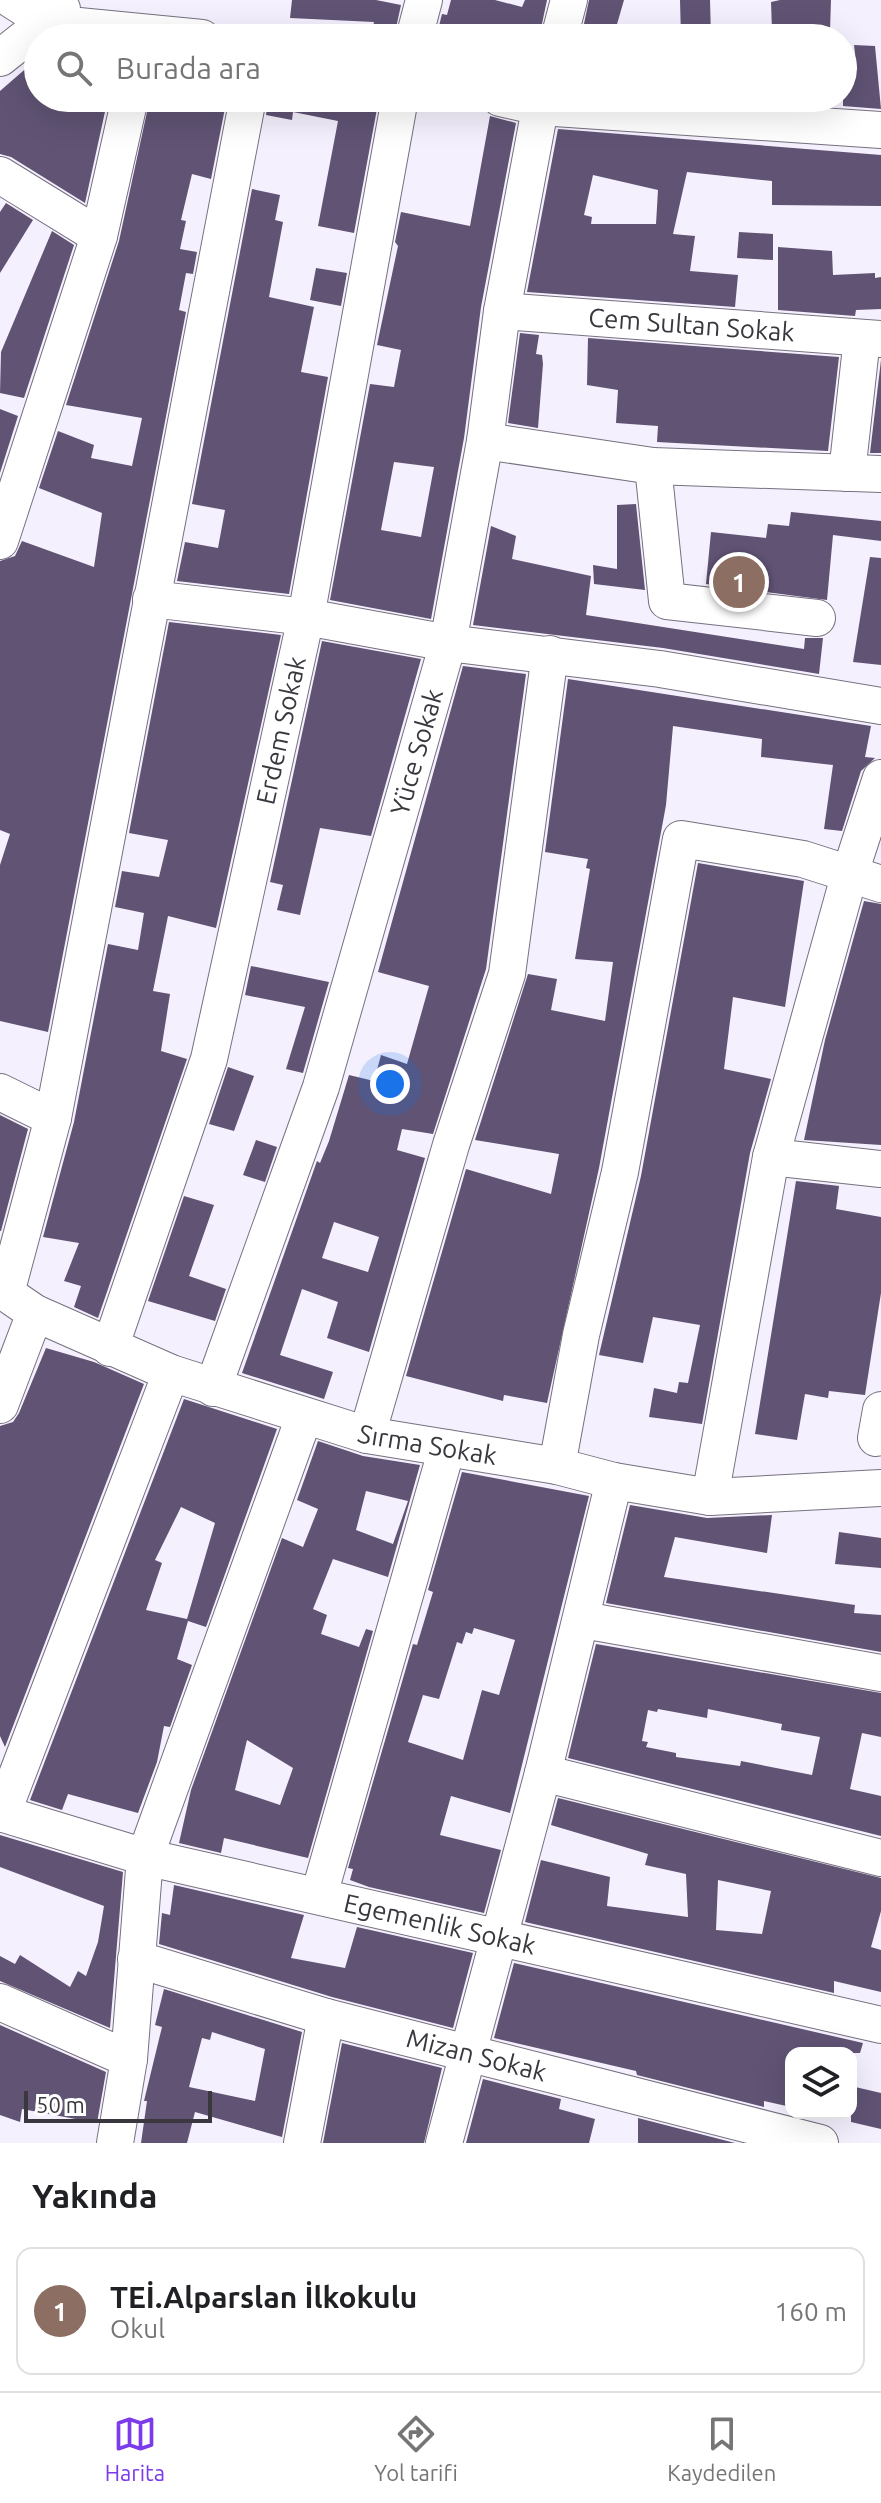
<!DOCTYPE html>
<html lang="tr">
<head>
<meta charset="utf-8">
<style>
  body { margin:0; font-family:Ubuntu,sans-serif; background:#f2f2f2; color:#202124 }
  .controls { position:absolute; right:24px; bottom:24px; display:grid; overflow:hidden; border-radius:16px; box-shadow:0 8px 32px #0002 }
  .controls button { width:72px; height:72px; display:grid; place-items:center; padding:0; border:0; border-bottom:2px solid #e0e0e0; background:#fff; color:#202124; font:40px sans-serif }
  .scale { position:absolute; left:24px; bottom:20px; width:188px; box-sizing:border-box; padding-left:8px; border:4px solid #3a373e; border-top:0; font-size:22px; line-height:28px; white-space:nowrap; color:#3a373e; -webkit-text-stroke:6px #fff; paint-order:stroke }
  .you { position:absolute; left:390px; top:1084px; width:28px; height:28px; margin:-20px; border:6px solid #fff; border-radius:50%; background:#1a73e8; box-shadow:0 0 0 12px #1a73e833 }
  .badge { display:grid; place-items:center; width:52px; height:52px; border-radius:50%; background:#7c3aed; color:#fff; font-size:26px; font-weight:700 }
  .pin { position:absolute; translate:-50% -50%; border:4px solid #fff; box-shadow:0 2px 8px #0006 }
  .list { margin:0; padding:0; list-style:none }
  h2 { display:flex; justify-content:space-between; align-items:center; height:104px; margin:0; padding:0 32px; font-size:34px }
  h2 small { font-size:26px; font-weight:400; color:#757577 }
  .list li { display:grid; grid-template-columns:52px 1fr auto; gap:24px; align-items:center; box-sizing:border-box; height:128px; margin:0 16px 16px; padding:0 16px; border:2px solid #e0e0e0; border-radius:16px }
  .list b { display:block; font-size:30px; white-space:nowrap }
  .list p { margin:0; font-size:26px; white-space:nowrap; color:#757577 }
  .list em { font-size:26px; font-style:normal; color:#757577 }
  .icon { flex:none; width:44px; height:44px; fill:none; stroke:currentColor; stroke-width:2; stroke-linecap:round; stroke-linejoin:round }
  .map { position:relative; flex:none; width:881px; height:2143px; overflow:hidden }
  .search { position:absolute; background:#fff; box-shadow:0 8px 32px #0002; left:24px; right:24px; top:24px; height:88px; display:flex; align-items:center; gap:20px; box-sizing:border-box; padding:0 28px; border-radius:44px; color:#757577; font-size:30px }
  .sheet { height:248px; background:#fff }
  nav { display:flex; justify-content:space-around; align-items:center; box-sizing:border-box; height:112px; border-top:2px solid #e0e0e0; background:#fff; font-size:22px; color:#757577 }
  nav a { display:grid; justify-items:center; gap:4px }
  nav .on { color:#7c3aed }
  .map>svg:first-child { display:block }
  .building { fill:#605374; fill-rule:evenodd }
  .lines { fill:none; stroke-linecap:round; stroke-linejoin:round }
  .minor-casing { stroke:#76707f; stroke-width:38 }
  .minor { stroke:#fff; stroke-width:36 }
  .labels { text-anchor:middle; stroke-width:8; stroke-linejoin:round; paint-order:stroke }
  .street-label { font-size:26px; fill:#3a373e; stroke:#fff }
</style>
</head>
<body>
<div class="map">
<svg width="881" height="2143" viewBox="0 0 881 2143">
  <rect width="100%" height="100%" fill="#f5f0fd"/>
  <!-- building -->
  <g class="building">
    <path d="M292,0h84l25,5 -7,32 -22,-5 2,-10 -84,-4z"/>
    <path d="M451,0h44l27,7 3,-7h22l-8,38h-103l6,-24 5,1z"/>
    <path d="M589,0h35l-11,38h-32z"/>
    <path d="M680,0h30l1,38h-30z"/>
    <path d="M780,0h51l-1,31h-58l-1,-29z"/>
    <path d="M854,45l21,1 6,63 -38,-3v-28h5l1,-8h8z"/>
    <path d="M38,58v40h70l-23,105 -74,-46 -11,-3v-63z"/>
    <path d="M150,98h77l-16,81 -19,-5 -11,46 5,1 -6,28 17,3 -4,22 -7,-1 -7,37 7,2 -138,720 -48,-11v-156l10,-31 -10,-4v-269l15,-5 7,-15 72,26 8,-54 -63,-25 19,-57 36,14 -3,13 41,8 10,-48 -76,-13 53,-164z"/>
    <path d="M268,98h111l-25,135 -36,-7 20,-105 -45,-9 -1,8 -26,-5z"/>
    <path d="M490,116l26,7 -35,184 -17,131 -33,181 -101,-19 40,-216 24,3 7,-37 -24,-5 21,-99 -3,-4 6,-30 69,14zM394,462l40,5 -13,70 -40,-7z"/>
    <path d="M558,129l323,26v51l-109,-1v-24l-85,-9 -14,62 22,2 -5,35 48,4 -3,32 -208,-15zM593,175l65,15 -2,34h-65l1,-7 -8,-2z"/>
    <path d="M252,189l28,6 -5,25 8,2 -14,75 45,10 -13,65 27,5 -39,217 -112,-13 8,-39 33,6 7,-38 -33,-6z"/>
    <path d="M6,203l27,17 -33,53v-61z"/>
    <path d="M52,231l22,14 -50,153 -24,-5 1,-41z"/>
    <path d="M739,232l34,2v26l-36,-2z"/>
    <path d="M778,247l54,4 1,24 42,-2v5l6,-1v32l-25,1 -1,6 -77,-6z"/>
    <path d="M316,268l31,5 -6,33 -31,-6z"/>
    <path d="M520,333l19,2 -3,19 6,1 1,9 -5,64 -30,-5z"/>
    <path d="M588,338l251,19 -11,94 -171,-9 1,-16 -42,-3 2,-33 -31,-5z"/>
    <path d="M881,360v93h-11z"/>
    <path d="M0,409l18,7 -18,57z"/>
    <path d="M636,504l9,86 -51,-6 -1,-19 24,4v-64z"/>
    <path d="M791,512l90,9v20l-48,-6 -6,65 -121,-16 5,-52 55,6 2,-14 21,2z"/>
    <path d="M491,526l25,10 -4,23 79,17 -5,39 218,34 1,-11h18l-4,36 -156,-26 -190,-23z"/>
    <path d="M870,557l11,1v107l-28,-3z"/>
    <path d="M169,622l112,13 -65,293 -48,-12 -15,75 17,3 -9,57 26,8 -89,259 -24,-11 7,-21 -17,-5 15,-38 -36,-6 31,-115 34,-178 30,6 6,-37 -29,-6 7,-36 37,6 9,-37 -39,-7z"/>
    <path d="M322,641l99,18 -50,177 -51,-8 -20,87 -23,-5 6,-25 -13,-3z"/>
    <path d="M463,666l63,8 -40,295 -53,165 -31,-5 -5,21 28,8 -56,194 -42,-14 11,-36 -36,-13 -22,66 53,17 -9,27 -82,-26 75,-212 3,2 9,-22 20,-66 25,6 7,-26 26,9 22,-78 -51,-14zM334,1222l45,15 -11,35 -46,-14z"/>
    <path d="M568,679l303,47 -6,31 10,1 -14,13 -19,60 -18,-2 9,-64 -72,-8 1,-18 -89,-13 -7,79 -67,363 -52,235 -43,-8 -1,6 -97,-25 60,-207 85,25 8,-40 -84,-14 53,-166 29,5 -6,31 54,11 8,-59 -38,-3 15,-90 -4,-1 2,-9 -43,-7z"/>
    <path d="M698,863l106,18 -19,126 -52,-10 -9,72 47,10 -21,74 -48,271 -53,-7 5,-29 23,5 2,-11 9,1 12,-58 -47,-8 -10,46 -44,-8 42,-179z"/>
    <path d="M864,901l17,3v241l-77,-5 21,-100z"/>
    <path d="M251,966l78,16 -26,91 -17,-4 19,-62 -60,-12z"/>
    <path d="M228,1067l26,9 -20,55 -25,-7z"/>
    <path d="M0,1115l28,14 -27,102h-1z"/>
    <path d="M256,1140l21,7 -12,35 -22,-7z"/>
    <path d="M796,1181l43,5 -3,23 45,8v76l-16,102 -36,-4 -1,7 -23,-4 -8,46 -42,-6z"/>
    <path d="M184,1196l30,9 -25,71 37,13 -11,32 -67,-20z"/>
    <path d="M46,1348l48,14 50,22 -139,363 -5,-11v-310l13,-4 6,-9z"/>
    <path d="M184,1399l93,30 -71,198 -18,-6 -11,38 15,6 -22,62 -6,-1 -7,36 -19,51 -70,-19 -6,16 -32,-10zM181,1507l34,16 -28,96 -41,-9 16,-47 -7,-3z"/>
    <path d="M318,1441l45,15 57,9 -32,112 -55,-18 -20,50 14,6 -6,19 38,13 7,-18 7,2 -65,227 -84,-20 -3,15 -42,-10 12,-53 91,-252 21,9 15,-38 -21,-9zM366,1491l42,10 -15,43 -37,-14zM247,1740l46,28 -13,37 -45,-15z"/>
    <path d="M462,1472l127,24 -79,317 -59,-17 -11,39 61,15 -17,63 -115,-26 -19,-7 3,-11 -5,-1 65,-224 4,1 16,-53 -5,-2zM474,1628l41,12 -16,55 -17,-5 -19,70 -55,-18 15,-47 16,4 18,-57 5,2 4,-12 6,2z"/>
    <path d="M630,1505l77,13 65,-3 -5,38 -92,-16 -11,40 191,28 -1,8 27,2v37l-275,-49z"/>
    <path d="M839,1532l42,6v30l-46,-4z"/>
    <path d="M596,1644l285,49v44l-19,-4 -12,56 31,7v40l-313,-78zM658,1709l49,9 1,-9 74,15 -1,6 39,7 -8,38 -71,-14 -1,5 -64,-9v-4l-30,-6 2,-5 -6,-1 6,-31 9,2z"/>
    <path d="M558,1798l323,80v33l-10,36 10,3v42l-47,-11v12l-309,-71 16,-62 69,17 -3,29 81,11 -2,-43 -41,-9 3,-11 -97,-29zM718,1880l53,11 -9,43 -46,-4z"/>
    <path d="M0,1835l123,37 -13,156 -110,-47v-25l15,8 5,-9 50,32 8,-16 8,5 12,-34 6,-36 -104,-39z"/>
    <path d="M174,1885l130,30 -13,43 54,10 12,-41 116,26 -20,75 -121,-31 -173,-53 3,-31 8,2z"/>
    <path d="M514,1963l349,80 -3,10h-69v54l-27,-6v6l-127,-32 -1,-4 -142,-33z"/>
    <path d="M164,1989l138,43 -20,105 -87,-25 -8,31h-46l6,-42h-3l18,-74 -7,-2zM212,2032l53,17 -10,52 -66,-14 13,-49 8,2z"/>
    <path d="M0,2025l106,47 -9,51 -75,-14 -2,13 -20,-7z"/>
    <path d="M342,2043l100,25 -18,75h-101z"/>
    <path d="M483,2079l78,20 -2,10 36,10 -6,24h-123z"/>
    <path d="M851,2086l30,7v36l-30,-7z"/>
    <path d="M638,2118l97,25h-97z"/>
  </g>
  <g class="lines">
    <!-- minor casing -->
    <g class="minor-casing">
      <g id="minor">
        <path d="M12,0l36,23 154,15"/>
        <path d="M414,38l10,-38"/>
        <path d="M559,38l10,-38"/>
        <path d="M0,58l62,-49"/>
        <path d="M500,98l40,9 341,23"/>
        <path d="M0,175l99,61"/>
        <path id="s1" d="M502,311l379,28"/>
        <path d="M485,441l168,25 228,8"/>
        <path d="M653,466l14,135 150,17"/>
        <path d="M847,473l15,-135"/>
        <path d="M0,541l99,-305 31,-138"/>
        <path d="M151,599l155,18 142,26 212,26 221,37"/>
        <path d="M0,1092l53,26"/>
        <path d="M771,1157l110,12"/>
        <path id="s2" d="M0,1289l35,24 136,60 196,62 190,31 57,15 96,16 171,-9"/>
        <path d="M6,1293l47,-175 195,-1020"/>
        <path id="s3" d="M110,1348l99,-289 97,-442 94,-519"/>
        <path id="s4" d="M213,1388l108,-301 127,-444 37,-202 17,-130 40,-213"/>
        <path d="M0,1405l35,-92"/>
        <path d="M367,1435l84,-290 56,-171 43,-320"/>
        <path d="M876,1438l5,-28"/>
        <path d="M557,1466l24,-131 39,-163 61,-333 122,20 78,25"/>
        <path d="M710,1497l61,-340 78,-281 32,-98"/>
        <path d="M583,1620l298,53"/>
        <path d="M543,1773l338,85"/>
        <path id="s5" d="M0,1813l145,44 736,168"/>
        <path d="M2,1814l169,-441"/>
        <path d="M319,1895l128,-447"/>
        <path id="s6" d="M136,1959l190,58 494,126"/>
        <path d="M0,2002l129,57"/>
        <path d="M115,2143l14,-84 16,-202 159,-440"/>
        <path d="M302,2143l24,-126"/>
        <path d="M444,2143l99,-370 71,-292"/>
      </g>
    </g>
    <!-- minor -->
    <use href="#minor" class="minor"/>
  </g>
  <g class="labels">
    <!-- street labels -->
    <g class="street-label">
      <text dy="9" stroke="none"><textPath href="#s1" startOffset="190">Cem Sultan Sokak</textPath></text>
      <text dy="9" stroke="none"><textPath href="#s3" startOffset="642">Erdem Sokak</textPath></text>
      <text dy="9" stroke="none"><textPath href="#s4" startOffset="668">Yüce Sokak</textPath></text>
      <text dy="9" stroke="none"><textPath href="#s2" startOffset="458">Sırma Sokak</textPath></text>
      <text dy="9" stroke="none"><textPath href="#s5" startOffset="454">Egemenlik Sokak</textPath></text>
      <text dy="9" stroke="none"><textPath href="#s6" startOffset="354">Mizan Sokak</textPath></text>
    </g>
  </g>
</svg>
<div class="controls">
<button><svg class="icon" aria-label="layers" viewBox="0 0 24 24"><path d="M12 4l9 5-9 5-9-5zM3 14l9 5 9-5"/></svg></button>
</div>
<div class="scale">50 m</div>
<div class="you"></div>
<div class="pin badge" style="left:739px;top:582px;background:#8d6e63">1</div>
<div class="search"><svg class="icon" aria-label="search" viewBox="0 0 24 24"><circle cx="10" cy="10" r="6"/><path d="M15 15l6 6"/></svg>Burada ara</div>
</div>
<section class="sheet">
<h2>Yakında<small></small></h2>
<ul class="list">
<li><span class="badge" style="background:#8d6e63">1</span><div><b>TEİ.Alparslan İlkokulu</b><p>Okul</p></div><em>160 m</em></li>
</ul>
</section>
<nav>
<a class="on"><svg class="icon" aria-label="map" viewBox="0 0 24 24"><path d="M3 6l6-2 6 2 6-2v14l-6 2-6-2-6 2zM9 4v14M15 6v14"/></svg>Harita</a>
<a><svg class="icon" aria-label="directions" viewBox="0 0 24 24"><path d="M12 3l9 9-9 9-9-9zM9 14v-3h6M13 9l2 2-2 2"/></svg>Yol tarifi</a>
<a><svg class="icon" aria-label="saved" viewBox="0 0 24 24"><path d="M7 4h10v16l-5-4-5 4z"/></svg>Kaydedilen</a>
</nav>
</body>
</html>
